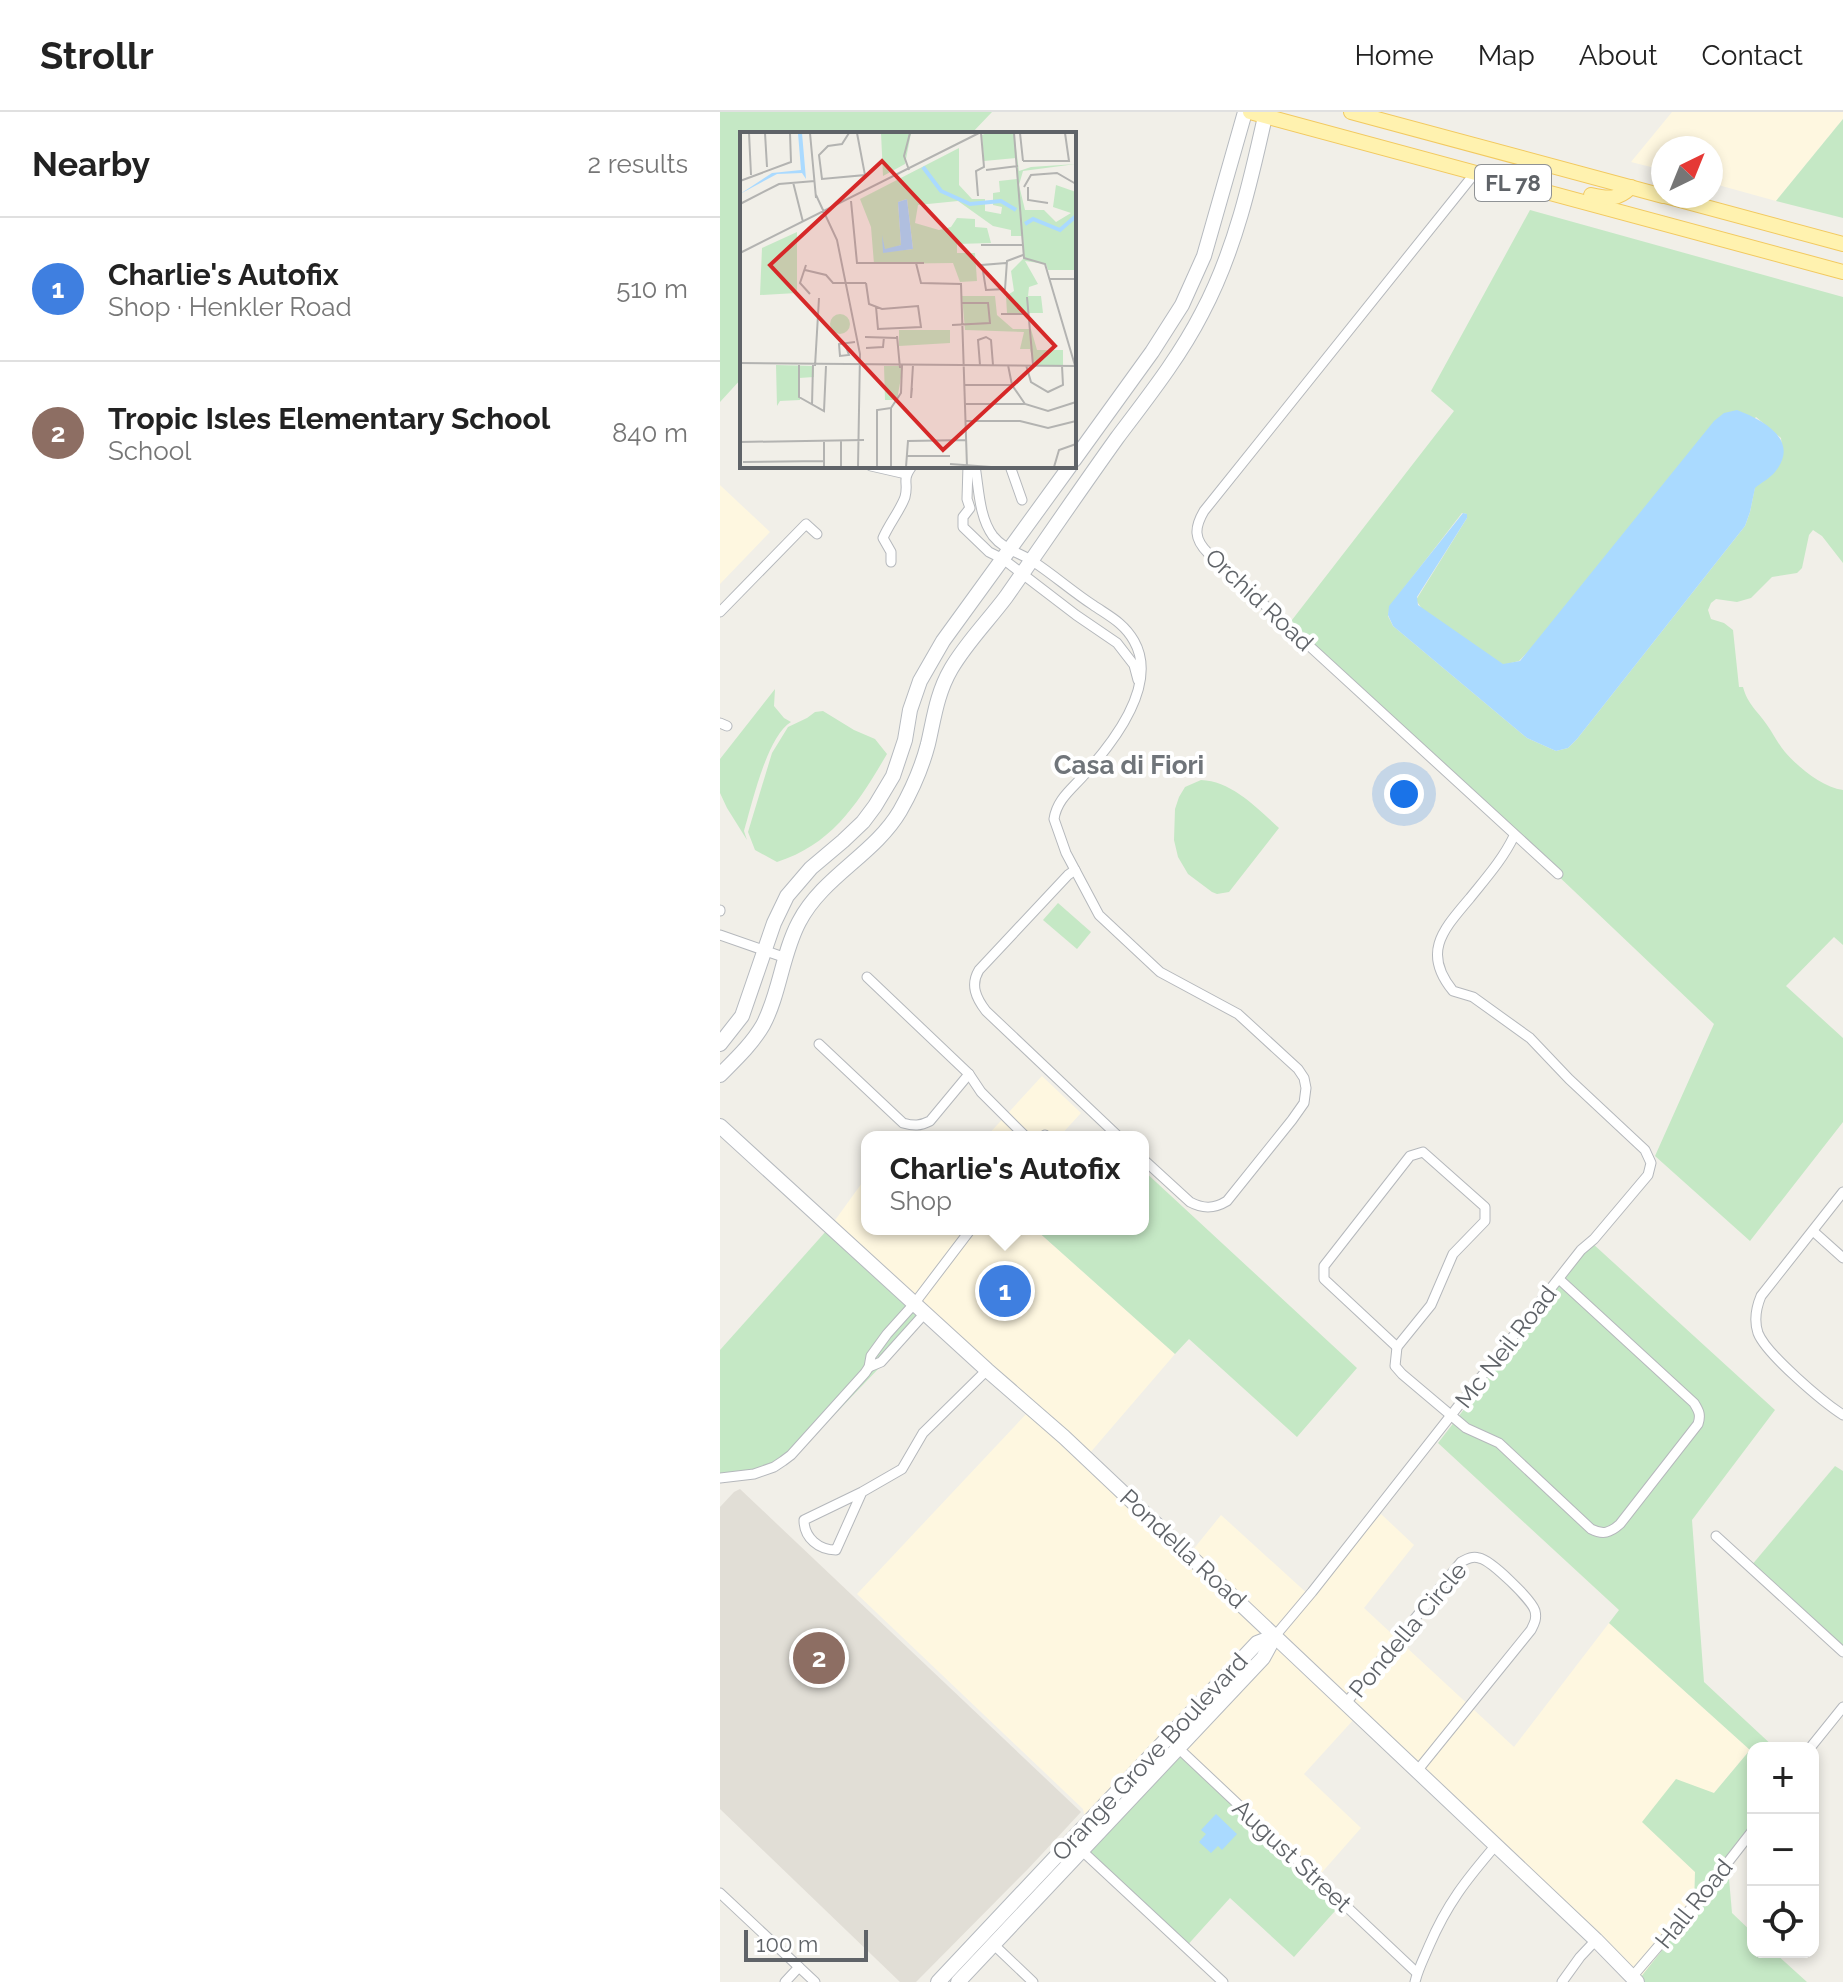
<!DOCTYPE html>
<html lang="en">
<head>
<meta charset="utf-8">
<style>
  body { margin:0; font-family:Raleway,sans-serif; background:#f2f2f2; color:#222 }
  .controls { position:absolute; right:24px; bottom:24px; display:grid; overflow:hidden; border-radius:16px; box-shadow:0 4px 12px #0003 }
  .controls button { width:72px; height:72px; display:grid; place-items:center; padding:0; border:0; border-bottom:2px solid #e0e0e0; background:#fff; color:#222; font:40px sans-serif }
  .compass { position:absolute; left:931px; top:24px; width:72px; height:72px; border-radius:50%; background:#fff; box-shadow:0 4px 12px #0003; rotate:43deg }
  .scale { position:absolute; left:24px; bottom:20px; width:124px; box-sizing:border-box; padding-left:8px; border:4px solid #5f6368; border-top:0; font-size:22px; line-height:28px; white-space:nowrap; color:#5f6368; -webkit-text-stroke:6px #fff; paint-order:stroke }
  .you { position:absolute; left:684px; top:682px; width:28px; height:28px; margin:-20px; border:6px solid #fff; border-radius:50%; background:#1a73e8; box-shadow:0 0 0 12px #1a73e833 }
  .badge { display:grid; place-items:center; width:52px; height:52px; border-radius:50%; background:#db2777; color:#fff; font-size:26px; font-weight:700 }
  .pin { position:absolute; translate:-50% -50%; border:4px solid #fff; box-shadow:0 2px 8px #0006 }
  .popup { position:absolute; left:141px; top:1019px; width:288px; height:104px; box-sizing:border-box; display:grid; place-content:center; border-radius:16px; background:#fff; filter:drop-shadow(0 2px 6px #0005); font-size:26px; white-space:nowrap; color:#767676 }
  .popup b { font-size:30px; color:#222 }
  .popup::after { content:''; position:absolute; left:50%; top:100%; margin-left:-16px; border:16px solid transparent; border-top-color:#fff }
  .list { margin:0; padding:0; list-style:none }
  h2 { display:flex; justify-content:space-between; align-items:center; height:104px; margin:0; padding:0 32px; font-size:34px }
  h2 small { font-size:26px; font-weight:400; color:#767676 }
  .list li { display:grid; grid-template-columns:52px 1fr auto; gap:24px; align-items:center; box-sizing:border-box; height:144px; padding:0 32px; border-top:2px solid #e0e0e0 }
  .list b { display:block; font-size:30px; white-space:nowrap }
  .list p { margin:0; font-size:26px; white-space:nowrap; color:#767676 }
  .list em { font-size:26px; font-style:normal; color:#767676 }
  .icon { flex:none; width:44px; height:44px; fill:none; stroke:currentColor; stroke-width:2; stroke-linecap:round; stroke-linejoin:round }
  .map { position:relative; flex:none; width:1123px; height:1870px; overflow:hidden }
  header { display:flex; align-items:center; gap:48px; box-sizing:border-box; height:112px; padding:0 40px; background:#fff; border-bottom:2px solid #e0e0e0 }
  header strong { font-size:38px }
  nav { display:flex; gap:44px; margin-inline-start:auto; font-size:28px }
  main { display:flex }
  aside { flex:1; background:#fff }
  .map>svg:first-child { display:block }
  .commercial { fill:#fef7e0 }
  .education { fill:#e1ded6 }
  .green { fill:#c5e8c5; fill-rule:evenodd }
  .water { fill:#aadaff }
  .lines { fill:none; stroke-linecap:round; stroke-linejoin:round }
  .street-casing { stroke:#b5b8bc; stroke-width:11 }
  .secondary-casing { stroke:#b6babf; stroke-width:16 }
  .primary-casing { stroke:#f2c960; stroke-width:16 }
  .street { stroke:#fff; stroke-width:9 }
  .secondary { stroke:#fff; stroke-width:14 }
  .primary { stroke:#fff2af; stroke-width:14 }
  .labels { text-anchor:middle; stroke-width:8; stroke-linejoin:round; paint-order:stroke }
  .shield { fill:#fff; stroke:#8f9295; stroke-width:2 }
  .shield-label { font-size:22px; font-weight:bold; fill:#5f6368 }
  .street-label { font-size:24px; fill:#5f6368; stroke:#fff }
  .neighbourhood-label { font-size:26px; font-weight:bold; fill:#70757a; stroke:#fff }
  .inset-river { fill:none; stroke:#aadaff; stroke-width:4 }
  .inset-road { fill:none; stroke:#b3b3b1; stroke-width:2 }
  .view { fill:#d62828; fill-opacity:0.15; stroke:#d62828; stroke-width:4 }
  .inset-edge { fill:none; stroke:#5f6368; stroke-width:4 }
</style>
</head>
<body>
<header>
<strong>Strollr</strong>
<nav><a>Home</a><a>Map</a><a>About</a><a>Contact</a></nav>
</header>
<main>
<aside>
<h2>Nearby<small>2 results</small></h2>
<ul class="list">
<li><span class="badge" style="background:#3f7fe0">1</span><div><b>Charlie's Autofix</b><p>Shop · Henkler Road</p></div><em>510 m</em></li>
<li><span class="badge" style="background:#8d6e63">2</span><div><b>Tropic Isles Elementary School</b><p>School</p></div><em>840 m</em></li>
</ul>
</aside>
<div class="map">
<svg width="1123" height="1870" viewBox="0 0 1123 1870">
  <rect width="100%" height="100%" fill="#f1efe8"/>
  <!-- commercial -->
  <g class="commercial">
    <path d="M952,0h171v7l-67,82 -65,-18v-35h-48v22l-32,-8z"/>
    <path d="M0,373l50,47 -50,52z"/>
    <path d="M322,964l39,37 -22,24h-73z"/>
    <path d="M147,1064v53h168l140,125 -86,100 -256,-231z"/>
    <path d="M308,1300l239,223 -179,182 -4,-3 -1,-5 -226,-215z"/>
    <path d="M661,1402l33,31 -50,63 150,139 95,-124 141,127 -36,43 -71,29 52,50 -1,38 -54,68 -448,-427 29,-36 89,81z"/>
    <path d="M556,1532l79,74 -51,56 57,54 -44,50 -137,-125z"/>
  </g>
  <!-- education -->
  <path class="education" d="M20,1377l341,323 -53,57 -112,113h-16l-180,-173v-302l14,-15z"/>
  <!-- green -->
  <g class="green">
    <path d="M0,0h272l-21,22h-229v244l-22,24z"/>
    <path d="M1123,7v99l-67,-17z"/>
    <path d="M810,98l313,87v266l-21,-27 -9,-6 -4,5 -7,33 -5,5 -25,4 -21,21 -14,4 -21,-3 -5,4 -3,7 3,9 13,4 9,7 6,57h4c5,18 14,23 24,38 6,8 11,19 18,27 14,16 37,35 58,38v155l-9,-8 -48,49 57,52v84l-93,119 -95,-85 59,-132 -161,-153 -268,-242 169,-218 -23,-20zM1036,305l25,21c3,28 -4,34 -26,49l-5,25 -5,14 -168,213 -9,9 -12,3 -29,-13 -134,-112 -5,-10 2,-10 72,-93 5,1v4l-51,82 6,9 81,56 16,-4z"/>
    <path d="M55,577l-1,17 10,12 7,4c-24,14 -39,82 -47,109l3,9 -20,-32 -7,-15v-34z"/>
    <path d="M103,599l31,19 21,9 12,15c-29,49 -54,90 -110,108l-22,-12 -7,-18 24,-79 16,-26 19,-9 8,-6z"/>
    <path d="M481,668c31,1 57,29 78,48l-50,64 -12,2 -5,-2 -24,-18 -10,-17 -4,-17 1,-31 4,-12 6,-10z"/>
    <path d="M338,791l33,29 -14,17 -34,-29z"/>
    <path d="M423,1058l214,198 -60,69 -108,-98 -14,15 -140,-125h108z"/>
    <path d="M107,1118l98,90 -111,116 -32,29 -56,13 -6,-5v-123z"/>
    <path d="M872,1131l183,167 -83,110 12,162 71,66h-22v85l-25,34 4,46 21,20v19h21l33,30h-163l-4,-4 54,-68 1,-38 -53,-50 34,-43 38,14 36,-43 -141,-127 10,-13 -181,-167z"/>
    <path d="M1115,1354l8,5v179l-92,-84z"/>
    <path d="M460,1641l163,149 -49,55 -64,-59 -46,51 -101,-93z"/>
  </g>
  <!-- water -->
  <g class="water">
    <path d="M1017,298c26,10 64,30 38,62 -5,6 -14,11 -20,16l-5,24 -5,14 -168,213 -9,9 -12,3 -29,-13 -134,-112 -5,-11 1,-9 74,-93 4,1v4l-50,79 1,8 85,59 17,-3 194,-240 10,-8z"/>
    <path d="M496,1702l21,20 -15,16 -4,-4 -7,7 -12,-11 7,-8 -5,-4z"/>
  </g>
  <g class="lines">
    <!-- street casing -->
    <g class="street-casing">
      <g id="street">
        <path d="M755,61l-271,338c-10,17 -10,28 4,42l350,321"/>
        <path d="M151,354l35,8"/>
        <path d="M248,354l-1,33 3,9 -7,9v10l26,25 14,7 73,56 41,28 17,22 4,15"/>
        <path d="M255,354c4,23 4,51 18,70 11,14 28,17 41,26 21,14 39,30 59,43 16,11 31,18 41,36 25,44 -21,102 -50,134 -12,14 -27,24 -30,44l12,34 33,62 61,57 78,42 60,55 6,9 2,10 -2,15 -12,17 -65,81c-13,8 -24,8 -37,1l-47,-43"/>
        <path d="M290,354l12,34"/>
        <path d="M171,450v-10l-8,-14c6,-14 18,-29 22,-41 4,-15 -4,-16 7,-31"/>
        <path d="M0,500l86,-88 11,10"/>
        <path d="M0,611l7,3"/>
        <path d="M355,758l-7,5 -89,95c-9,15 -3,28 7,41l133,126"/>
        <path d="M0,798v1"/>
        <path d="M0,823l66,23"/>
        <path d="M147,865l102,97 12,18 45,45"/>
        <path d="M99,932l84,79c11,3 17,3 27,-2l39,-47"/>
        <path d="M324,1025l1,-2"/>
        <path d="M703,1040l62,55v14l-32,33 -22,51 -34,42 -73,-68v-13l86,-110z"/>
        <path d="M1123,1080l-82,104c-5,12 -7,25 -3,37 8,21 65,69 85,82"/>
        <path d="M1093,1119l30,27"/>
        <path d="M677,1235l-2,19 7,8 64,54 33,15 92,86c12,6 19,4 29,-5l78,-100c3,-9 1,-13 -4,-21l-135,-124"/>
        <path d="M149,1255l12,-5 44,-49"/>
        <path d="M0,1366l34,-4 20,-7 9,-6 8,-6 74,-82 4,-6 2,-11 16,-22 27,-30 57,-75"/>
        <path d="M142,1380l-26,58c-17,0 -32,-12 -32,-30l58,-28 40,-23 21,-36 64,-63"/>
        <path d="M996,1424l127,116"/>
        <path d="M555,1524l37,-44 269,-342 13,-11 54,-64 3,-12 -6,-13 -76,-71 -39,-41 -57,-41 -20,-6c-32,-39 -9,-62 17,-93 16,-20 33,-39 44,-62"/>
        <path d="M626,1591l115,-141c6,-3 11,-6 18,-4 12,2 53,42 56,53 2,8 -1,13 -4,19l-114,141"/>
        <path d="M455,1633l242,228"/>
        <path d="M1090,1636l33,-41"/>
        <path d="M359,1736l144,134"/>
        <path d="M0,1781l95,89"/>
        <path d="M272,1831l41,39"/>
        <path d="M912,1865l72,-84 49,-63"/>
        <path d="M65,1870l14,-15"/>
        <path d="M695,1870c3,-13 9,-24 14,-36 18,-42 37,-66 67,-101"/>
        <path d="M842,1870l18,-25 16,-17"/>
      </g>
    </g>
    <!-- secondary casing -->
    <g class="secondary-casing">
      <g id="secondary">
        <path d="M354,348l78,-108 30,-47 22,-49 41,-144"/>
        <path d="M0,932l22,-28 32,-93 13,-27 24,-28 32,-27 20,-19 12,-16 18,-30 12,-36 5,-30 10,-29 23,-40 127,-175"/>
        <path d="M0,963c16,-16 32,-31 43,-50 17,-32 19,-71 36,-103 24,-46 75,-67 101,-111 12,-21 22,-44 28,-67 6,-26 9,-51 23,-75 15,-26 37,-48 55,-72 37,-53 73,-106 111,-159 30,-40 62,-80 85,-125 33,-62 49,-133 64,-201"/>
        <path d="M0,1014l267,244 77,67 532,503 41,42"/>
        <path d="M218,1870l319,-339 18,-7"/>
        <path d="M238,1870l305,-324 12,-22"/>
      </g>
    </g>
    <!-- primary casing -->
    <g class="primary-casing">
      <g id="primary">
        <path d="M530,0l593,160"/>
        <path d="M631,0l312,84"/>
        <path d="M871,83c17,4 27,5 40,-8"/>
        <path d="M945,84l178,48"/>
      </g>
    </g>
    <!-- street -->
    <use href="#street" class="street"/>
    <!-- secondary -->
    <use href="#secondary" class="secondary"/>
    <!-- primary -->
    <use href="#primary" class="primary"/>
  </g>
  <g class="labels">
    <!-- shield labels -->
    <rect class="shield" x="755" y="53" width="76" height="36" rx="6"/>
    <g class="shield-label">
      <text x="793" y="79">FL 78</text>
    </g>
    <!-- street labels -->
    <g class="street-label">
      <text transform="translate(539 488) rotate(43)" y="8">Orchid Road</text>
      <text transform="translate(786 1235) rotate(-52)" y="8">Mc Neil Road</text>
      <text transform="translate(463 1437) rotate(43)" y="8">Pondella Road</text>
      <text transform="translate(688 1518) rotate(-50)" y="8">Pondella Circle</text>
      <text transform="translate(430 1645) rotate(-47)" y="8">Orange Grove Boulevard</text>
      <text transform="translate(572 1744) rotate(43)" y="8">August Street</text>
      <text transform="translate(974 1792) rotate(-51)" y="8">Hall Road</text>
    </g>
    <!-- neighbourhood labels -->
    <g class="neighbourhood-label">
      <text x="409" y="662">Casa di Fiori</text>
    </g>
  </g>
  <!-- overview -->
  <g transform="translate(20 20)">
    <rect width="336" height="336" fill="#f1efe8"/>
    <path d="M141,1h30l-6,31 -22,12zM247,1h27l5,38 12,-4 45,-3 -53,7 -4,14 6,25h19l12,12 15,-9 -18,-6 3,-22 20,7v78h-28l-2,-6 -21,-3 13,23 -9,3 -1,9h13l2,17h-36l-1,-17 8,-5 -3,-20 13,-13 -1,-22h-12v-6l-18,-4 -35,-25 -40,4 -3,18 24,7 12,-3 6,-9 18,1v8l12,1 4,15 -34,1v9h18l2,28 -17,1 -7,-19 -79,1 -3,-37 -11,-28 99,-51v37l13,14h13v12l16,3 1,-7 -9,-2v-12l7,-1 -1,-11 18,-2 -1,-21 -32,3 -2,-26zM167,67l6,50 -30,3 18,-7 -3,-43zM57,100v61l-37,2 2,-47zM222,164h33l2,19 16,14h18l6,21h26v16l-29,-1 -4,-16h-10l4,-17 -59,-2zM90 192a10 10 0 1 1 20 0a10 10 0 1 1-20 0ZM159,198h51v13l-51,3zM36,233l38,1v11l-15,1 1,22 -20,1 -3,5zM144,234h19l-6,34h-12z" fill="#c5e8c5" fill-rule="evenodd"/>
    <path d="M58,1h4l4,46 -4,-6 -25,1 -37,20 32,-21 29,-3zM167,67l6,50 -30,4 -1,-18 3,14 16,-4 -3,-43z" fill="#aadaff"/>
    <path class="inset-river" d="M183,35l18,24 29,13 31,-3 15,9M285,92l8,-5 27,11 16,-14"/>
    <path class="inset-road" d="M9,1l2,42M25,1l2,34M70,1l6,65M109,1l-7,11 -14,2 -9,9 3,24 43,-4 -8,-42M274,1l10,125 21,6 31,105M280,1l3,28M283,29h46l-4,-28M169,38l-5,-14 6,-23M246,38l32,-4M0,49l51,-19 -1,-29M53,50l10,40M284,55l7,-12 26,-2 19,11M288,55v13l20,3M76,63l21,45 23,114 -2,113M238,64l-2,-25 8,-4 -3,-34M111,69l6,62h67M0,72l39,-20 36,-3M241,113h42M0,121l239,-120M176,131l5,20 40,1 6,183M266,131l-24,2 4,25 19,-1 2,-28 16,-6M66,133l-6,18 10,11M65,138l21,5 7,8h33M310,147h26M126,151l3,21 13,5 36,-3 3,21 -43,2 -2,-22M287,165l6,68M261,182h28M212,193l38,-2 -2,-20h-26M157,204l3,32M125,205l32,1M106,215l3,8 -9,1 -1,-12 16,-2M126,216l17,-1 1,-10M0,231l336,3M59,233v32l25,14 2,-45M240,233l-2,-25 8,-3 5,3 2,25M268,233l4,20 13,19 23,7 28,-9M286,233l5,17 17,10 15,-7 -1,-19M75,234l4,-68M225,253h47M172,256l-1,10 2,-33M336,269v38M225,272h60M72,273l1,-40M226,289h54l28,7 28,-7M0,310l124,-2M166,324h44M3,330l81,-1M210,332l41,3M84,335v-26M101,335v-26M137,335v-57l14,-2M151,335v-59l10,-15 1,-28M166,335l2,-26 59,-1M285,335h29l5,-17 17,-6"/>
    <path class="view" d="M142,29l173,185 -112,104 -173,-185z"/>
    <rect width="336" height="336" class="inset-edge"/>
  </g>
</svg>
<div class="controls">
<button>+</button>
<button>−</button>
<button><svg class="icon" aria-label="locate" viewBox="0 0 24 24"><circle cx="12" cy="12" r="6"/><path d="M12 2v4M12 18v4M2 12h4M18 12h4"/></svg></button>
</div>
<svg class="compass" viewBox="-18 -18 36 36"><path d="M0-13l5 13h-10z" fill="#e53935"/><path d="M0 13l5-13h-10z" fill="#767676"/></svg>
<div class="scale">100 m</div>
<div class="you"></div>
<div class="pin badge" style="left:285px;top:1179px;background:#3f7fe0">1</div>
<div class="popup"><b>Charlie's Autofix</b>Shop</div>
<div class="pin badge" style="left:99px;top:1546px;background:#8d6e63">2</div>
</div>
</main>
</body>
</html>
